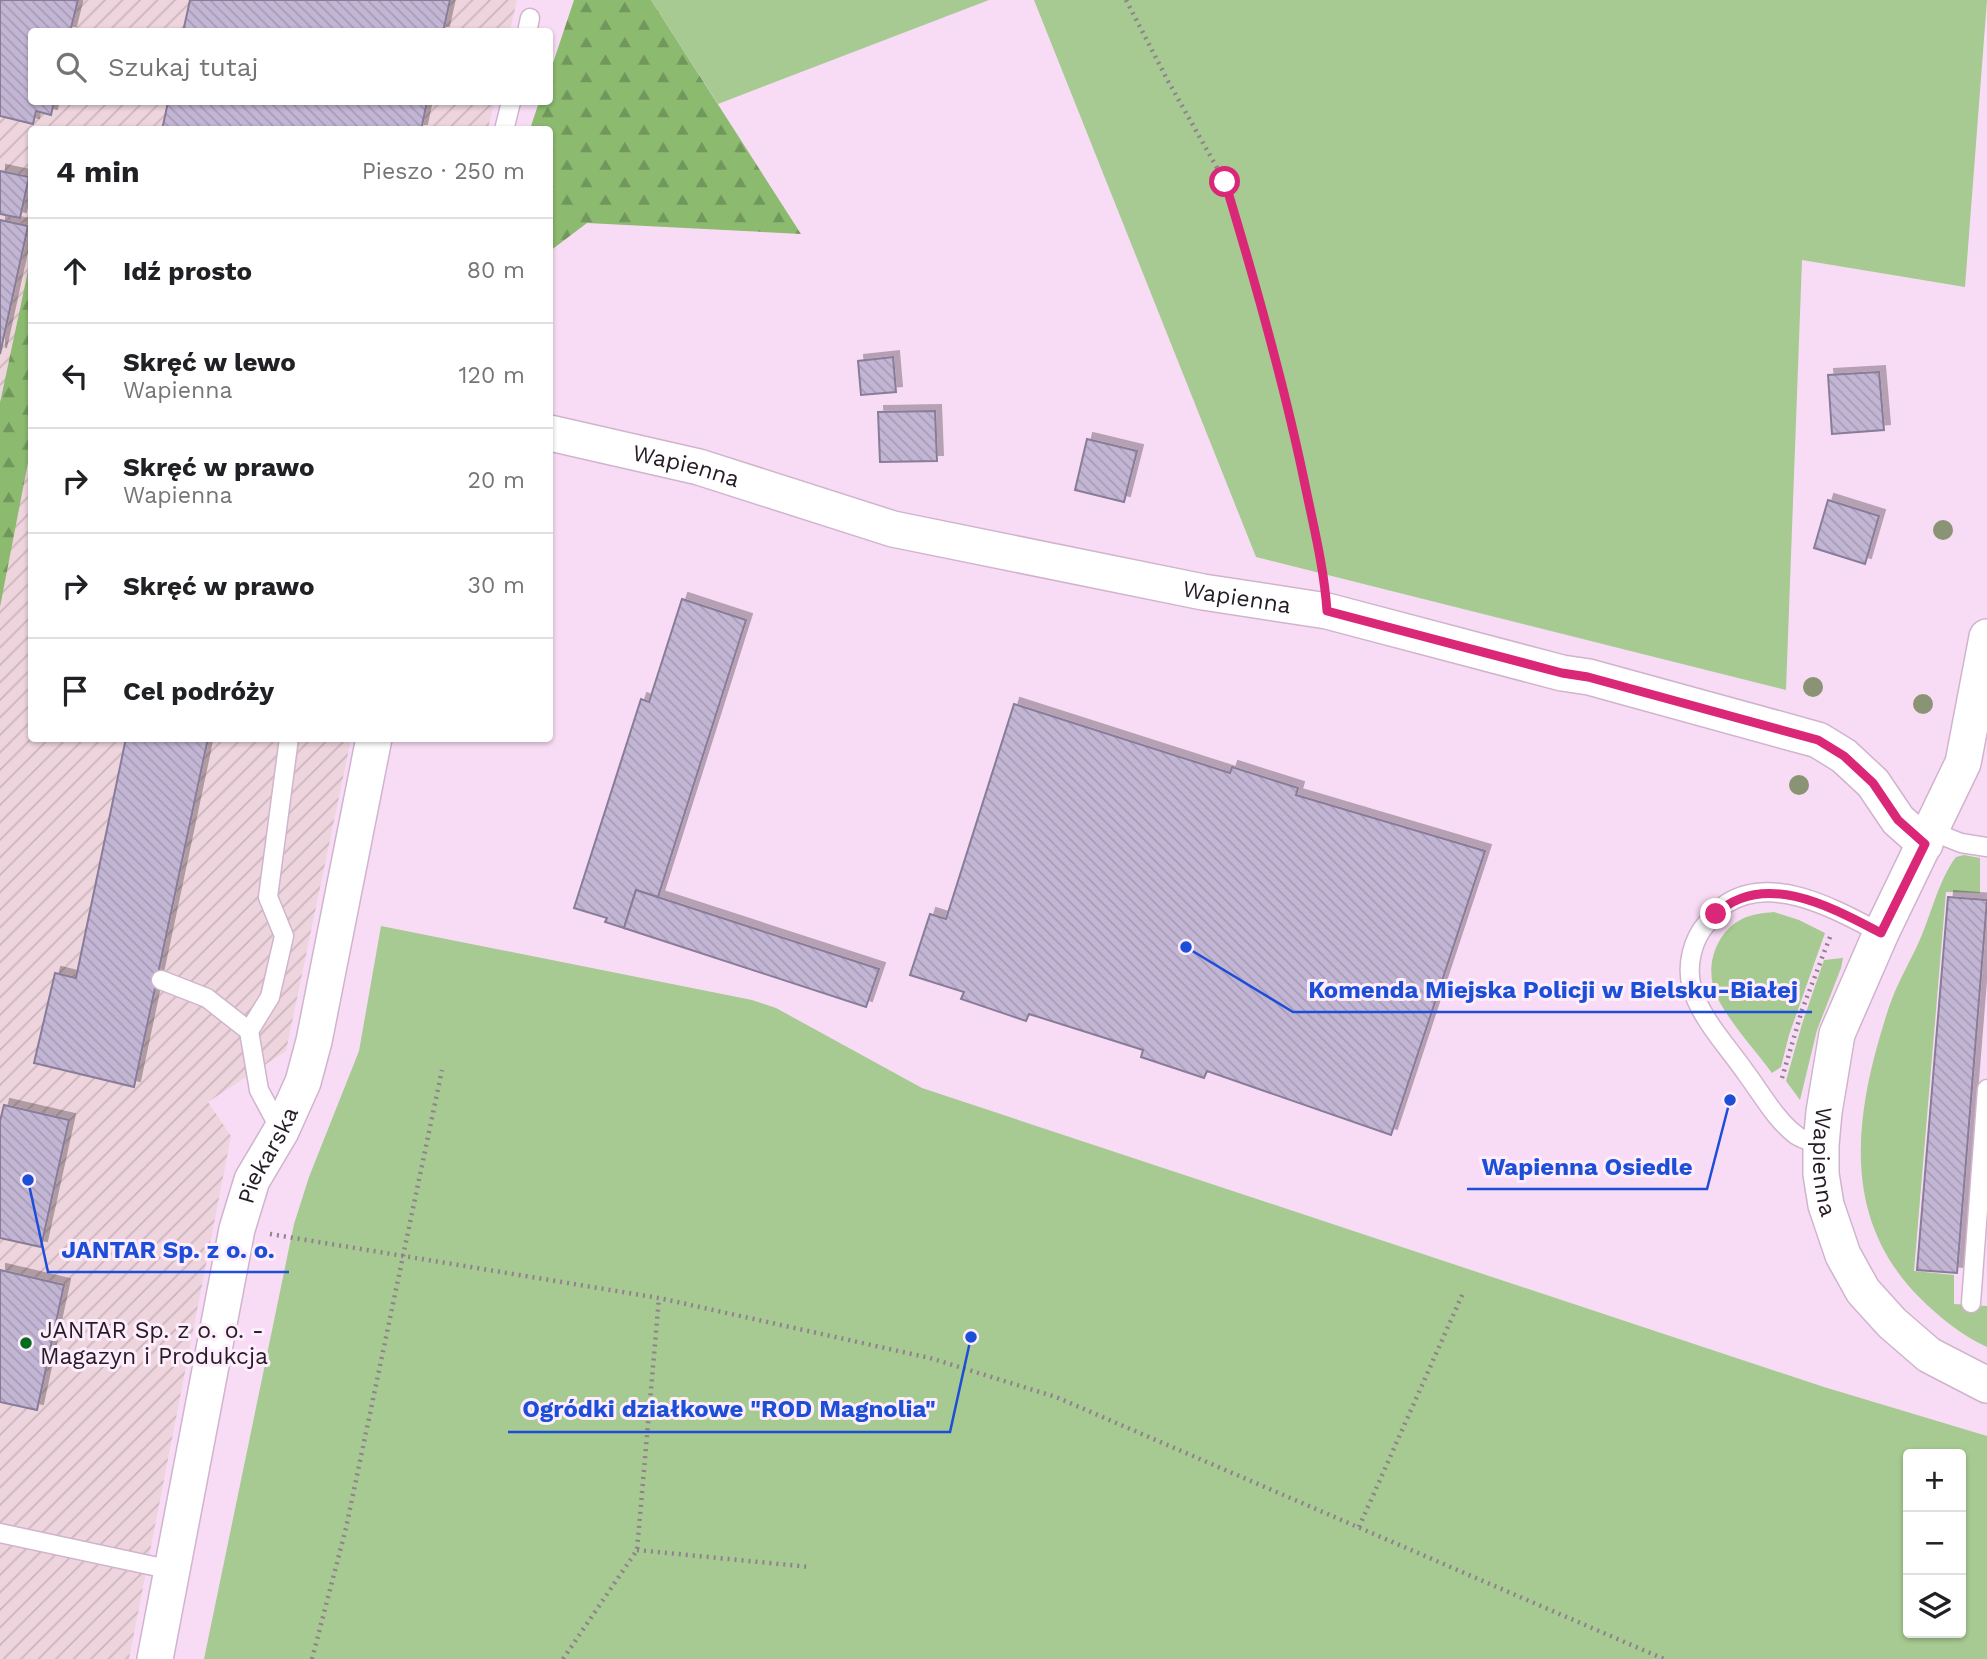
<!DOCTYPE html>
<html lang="pl">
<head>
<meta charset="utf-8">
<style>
  body { margin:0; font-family:"Work Sans",sans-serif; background:#f2f2f2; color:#202124 }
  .controls { position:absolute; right:21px; bottom:21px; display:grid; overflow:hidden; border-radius:7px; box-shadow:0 2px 5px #0004 }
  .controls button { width:63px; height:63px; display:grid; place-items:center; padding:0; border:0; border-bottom:2px solid #e0e0e0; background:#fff; color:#202124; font:35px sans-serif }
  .stop { position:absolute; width:21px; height:21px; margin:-16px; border:5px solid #db2777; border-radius:50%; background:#fff }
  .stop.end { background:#db2777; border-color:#fff; box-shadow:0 2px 7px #0008 }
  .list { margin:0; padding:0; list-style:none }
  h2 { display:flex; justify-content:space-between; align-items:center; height:91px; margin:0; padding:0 28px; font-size:30px }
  h2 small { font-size:23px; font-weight:400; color:#757577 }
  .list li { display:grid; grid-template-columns:46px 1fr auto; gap:21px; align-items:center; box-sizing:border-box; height:105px; padding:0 28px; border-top:2px solid #e0e0e0 }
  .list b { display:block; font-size:26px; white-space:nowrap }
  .list p { margin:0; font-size:23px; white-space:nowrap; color:#757577 }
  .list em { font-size:23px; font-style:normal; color:#757577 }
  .icon { flex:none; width:38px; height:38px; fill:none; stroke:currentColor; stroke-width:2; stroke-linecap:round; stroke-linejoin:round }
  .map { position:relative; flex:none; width:1987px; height:1659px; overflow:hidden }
  .search { position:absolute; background:#fff; box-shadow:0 2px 5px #0004; left:28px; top:28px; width:525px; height:77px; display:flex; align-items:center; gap:18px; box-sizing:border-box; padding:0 24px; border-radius:7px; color:#757577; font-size:26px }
  .panel { position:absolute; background:#fff; box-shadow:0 2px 5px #0004; left:28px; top:126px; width:525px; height:616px; border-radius:7px }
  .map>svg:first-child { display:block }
  .industrial { fill:url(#industrial-furrows) }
  .green { fill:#a6ca91; fill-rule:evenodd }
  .forest { fill:url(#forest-firs) }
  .building { fill:url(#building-back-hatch); stroke:#887c99; stroke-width:2; filter:url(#shadow) }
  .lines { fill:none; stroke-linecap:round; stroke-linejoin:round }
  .service-casing { stroke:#d0b4cd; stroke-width:21 }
  .minor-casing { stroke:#d0b4cd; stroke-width:38 }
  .path { stroke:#927f90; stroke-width:4.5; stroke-dasharray:2 5; stroke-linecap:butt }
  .service { stroke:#fff; stroke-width:18 }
  .minor { stroke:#fff; stroke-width:35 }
  .tree { fill:#8a9474 }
  .route { stroke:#db2777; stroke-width:9 }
  .poi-dot { fill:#016c1c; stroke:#feedfc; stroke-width:2.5 }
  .labels { text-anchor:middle; stroke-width:6; stroke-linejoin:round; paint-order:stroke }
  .street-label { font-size:23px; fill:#261c25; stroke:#feedfc }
  .poi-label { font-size:23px; fill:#261c25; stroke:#feedfc; text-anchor:start }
  .leader { fill:none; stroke:#1d4ed8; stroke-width:2.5 }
  .callout-dot { fill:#1d4ed8; stroke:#feedfc; stroke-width:2.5 }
  .callout-label { font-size:24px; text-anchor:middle; font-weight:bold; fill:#1d4ed8; stroke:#feedfc; stroke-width:6; stroke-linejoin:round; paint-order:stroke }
</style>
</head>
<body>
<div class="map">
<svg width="1987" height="1659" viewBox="0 0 1987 1659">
  <defs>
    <pattern id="industrial-furrows" width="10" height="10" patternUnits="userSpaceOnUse" patternTransform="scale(1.75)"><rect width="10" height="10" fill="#eed4dc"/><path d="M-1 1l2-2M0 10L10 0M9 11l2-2" fill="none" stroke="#ccb5bd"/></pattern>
    <pattern id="forest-firs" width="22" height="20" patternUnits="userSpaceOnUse" patternTransform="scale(1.75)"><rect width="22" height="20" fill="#8cbb70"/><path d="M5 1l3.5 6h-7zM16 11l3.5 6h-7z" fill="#72975c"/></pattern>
    <pattern id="building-back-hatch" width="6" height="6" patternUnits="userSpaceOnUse" patternTransform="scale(1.75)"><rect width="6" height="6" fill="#c3b6d5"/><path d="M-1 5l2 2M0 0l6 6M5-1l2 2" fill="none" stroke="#a79cb7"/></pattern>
    <filter id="shadow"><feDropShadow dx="6" dy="-6" stdDeviation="0" flood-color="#0004"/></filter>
  </defs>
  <rect width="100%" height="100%" fill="#f8dcf5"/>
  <!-- industrial -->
  <path class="industrial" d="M0,0h517l-7,31 -478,1v70h462l-6,27 -456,1v608l319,1 -65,312 -78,51 23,34 -102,523h-129z"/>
  <!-- green -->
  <g class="green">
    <path d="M651,0h338l-271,104z"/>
    <path d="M1034,0h953l-22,287 -163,-27 -16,430 -530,-133z"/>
    <path d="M1964,855l16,3v35l-34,-1 -32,379 40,4v29l33,2v41c-26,-12 -48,-30 -68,-50 -82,-83 -63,-189 -30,-290 7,-21 19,-42 29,-63 13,-28 20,-63 38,-87z"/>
    <path d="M1774,912l25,8 26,13 -36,102 -8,32 -9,6c-17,-23 -41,-49 -54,-74 -15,-28 -4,-66 24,-80 10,-5 22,-6 32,-7z"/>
    <path d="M381,926l371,74 24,8 146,80 902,299 163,49v223h-1783l90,-435 15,-47 50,-126zM1908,1454h53v179h-53z"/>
    <path d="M1843,958l-2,10 -24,62 -17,70 -14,-19 16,-57 22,-64z"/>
  </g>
  <!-- forest -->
  <g class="forest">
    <path d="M574,0h77l150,234 -214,-11 -37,28v-121l-20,-1 9,-27h11v-30z"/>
    <path d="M31,257v190l-31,160v-204z"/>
  </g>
  <!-- building -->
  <g class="building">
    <path d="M0,0h78l-8,32h-38v70h22l-3,13 -15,-4 -3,13 -33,-8z"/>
    <path d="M190,0h260l-7,32h-260z"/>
    <path d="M168,102h259l-6,28h-259z"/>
    <path d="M0,171l29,6 -9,41 -20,-4z"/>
    <path d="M0,220l28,6 -28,128z"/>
    <path d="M893,357l3,35 -35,3 -3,-34z"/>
    <path d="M1879,372l5,58 -52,4 -4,-59z"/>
    <path d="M935,411l2,50 -57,1 -2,-50z"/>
    <path d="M1087,439l50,12 -13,51 -49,-12z"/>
    <path d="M1828,500l51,16 -14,48 -51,-16z"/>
    <path d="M682,599l64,21 -88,277 -22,-7 -12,38 -19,-6 2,-4 -33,-10 67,-209 8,3z"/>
    <path d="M1014,704l216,69 2,-6 66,21 -2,7 189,56 -94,284 -184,-64 -3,7 -63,-21 2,-7 -114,-36 -3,7 -65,-22 3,-7 -54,-17 20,-61 16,5z"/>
    <path d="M126,738h82l-74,349 -100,-24 21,-90 21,5z"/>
    <path d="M636,890l243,79 -13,38 -242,-79z"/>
    <path d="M1948,897l39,3 -30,373 -40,-3z"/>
    <path d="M4,1105l65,15 -28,127 -41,-9v-117z"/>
    <path d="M0,1270l64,15 -27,125 -37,-8z"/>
  </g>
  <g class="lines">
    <!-- service casing -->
    <g class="service-casing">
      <g id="service">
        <path d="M527,32l3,-14"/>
        <path d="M504,130l7,-28"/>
        <path d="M1931,831l30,12 26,4"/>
        <path d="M161,980l46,18 42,33 10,59 22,41"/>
        <path d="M249,1031l21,-34 14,-61 -16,-39 21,-159"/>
        <path d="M1821,1145c-8,-3 -18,-5 -25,-10 -20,-15 -35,-42 -50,-62 -18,-26 -45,-54 -54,-85 -6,-22 0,-48 15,-65 6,-6 12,-14 19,-19 48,-31 112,7 155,29"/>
        <path d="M1971,1303l16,-214"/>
        <path d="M0,1533l172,37"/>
      </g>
    </g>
    <!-- minor casing -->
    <g class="minor-casing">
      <g id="minor">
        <path id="s1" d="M550,433l149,34 194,62 310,63 124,19 235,62 27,4 229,63 26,16 29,27 25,37 27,24"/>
        <path id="s2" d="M1987,637l-24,126 -82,170 -44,101 -13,78 -3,33v29l5,31 17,50 20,36 29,32 37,32 58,30"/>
        <path id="s3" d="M155,1659l82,-430 15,-49 29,-49 22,-49 11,-41 60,-303"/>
      </g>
    </g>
    <!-- path -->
    <g class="path">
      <path d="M1126,0l42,81 57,101 35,114 36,147 28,132"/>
      <path d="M1782,1078l20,-68 28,-73"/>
      <path d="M270,1234l389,64 271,60 126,39 608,262"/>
      <path d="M1359,1527l104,-234"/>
      <path d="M637,1550l173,17"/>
      <path d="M312,1659l34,-131 96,-458"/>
      <path d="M563,1659l74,-109 22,-252"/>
    </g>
    <!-- service -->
    <use href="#service" class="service"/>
    <!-- minor -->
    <use href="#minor" class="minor"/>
  </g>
  <!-- trees -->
  <g class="tree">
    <circle cx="1943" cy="530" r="10"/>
    <circle cx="1813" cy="687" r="10"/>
    <circle cx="1923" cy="704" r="10"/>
    <circle cx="1799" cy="785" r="10"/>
  </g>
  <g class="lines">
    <!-- route -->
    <path class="route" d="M1225,182c30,99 58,197 79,298 9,44 20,87 23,131l235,62 26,4 230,63 26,16 29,27 25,37 27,24 -44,89c-48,-25 -117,-64 -165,-19"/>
  </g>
  <!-- markers -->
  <circle class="poi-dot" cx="26" cy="1343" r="7"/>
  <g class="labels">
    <!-- street labels -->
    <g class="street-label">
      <text dy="8" stroke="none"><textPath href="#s1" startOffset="140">Wapienna</textPath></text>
      <text dy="8" stroke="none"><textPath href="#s1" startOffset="707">Wapienna</textPath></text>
      <text dy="8" stroke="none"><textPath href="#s3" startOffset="518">Piekarska</textPath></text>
      <text dy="8" stroke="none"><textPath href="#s2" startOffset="556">Wapienna</textPath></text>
    </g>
    <!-- poi labels -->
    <g class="poi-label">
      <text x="40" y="1338">JANTAR Sp. z o. o. -<tspan x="40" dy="26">Magazyn i Produkcja</tspan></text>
    </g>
  </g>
  <!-- callouts -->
  <path class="leader" d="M1186 947L1293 1012H1812M1730 1100L1707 1189H1467M28 1180L48 1272H289M971 1337L950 1432H508"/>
  <g class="callout-dot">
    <circle cx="1186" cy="947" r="7"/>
    <circle cx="1730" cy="1100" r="7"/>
    <circle cx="28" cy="1180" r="7"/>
    <circle cx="971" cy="1337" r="7"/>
  </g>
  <g class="callout-label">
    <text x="1553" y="998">Komenda Miejska Policji w Bielsku-Białej</text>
    <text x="1587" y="1175">Wapienna Osiedle</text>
    <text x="168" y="1258">JANTAR Sp. z o. o.</text>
    <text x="729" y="1417">Ogródki działkowe "ROD Magnolia"</text>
  </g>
</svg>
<div class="controls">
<button>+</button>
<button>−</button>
<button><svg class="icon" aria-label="layers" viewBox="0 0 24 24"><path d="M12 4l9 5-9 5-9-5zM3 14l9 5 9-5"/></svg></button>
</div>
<div class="stop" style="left:1225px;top:182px"></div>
<div class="stop end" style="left:1716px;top:914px"></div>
<div class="search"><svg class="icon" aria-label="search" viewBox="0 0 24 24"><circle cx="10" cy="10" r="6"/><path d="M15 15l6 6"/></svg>Szukaj tutaj</div>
<section class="panel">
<h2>4 min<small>Pieszo · 250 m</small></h2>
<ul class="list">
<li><svg class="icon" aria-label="ahead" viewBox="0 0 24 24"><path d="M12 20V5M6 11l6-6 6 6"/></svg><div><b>Idź prosto</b></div><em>80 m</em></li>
<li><svg class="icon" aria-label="left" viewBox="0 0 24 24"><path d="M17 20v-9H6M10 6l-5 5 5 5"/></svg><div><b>Skręć w lewo</b><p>Wapienna</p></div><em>120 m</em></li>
<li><svg class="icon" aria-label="right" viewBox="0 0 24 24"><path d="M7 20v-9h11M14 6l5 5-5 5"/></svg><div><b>Skręć w prawo</b><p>Wapienna</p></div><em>20 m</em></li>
<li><svg class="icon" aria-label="right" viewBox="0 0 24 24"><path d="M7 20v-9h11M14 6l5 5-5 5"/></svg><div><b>Skręć w prawo</b></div><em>30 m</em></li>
<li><svg class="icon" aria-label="arrive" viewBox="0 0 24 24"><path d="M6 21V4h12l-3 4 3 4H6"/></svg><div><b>Cel podróży</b></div></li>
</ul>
</section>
</div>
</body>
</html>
